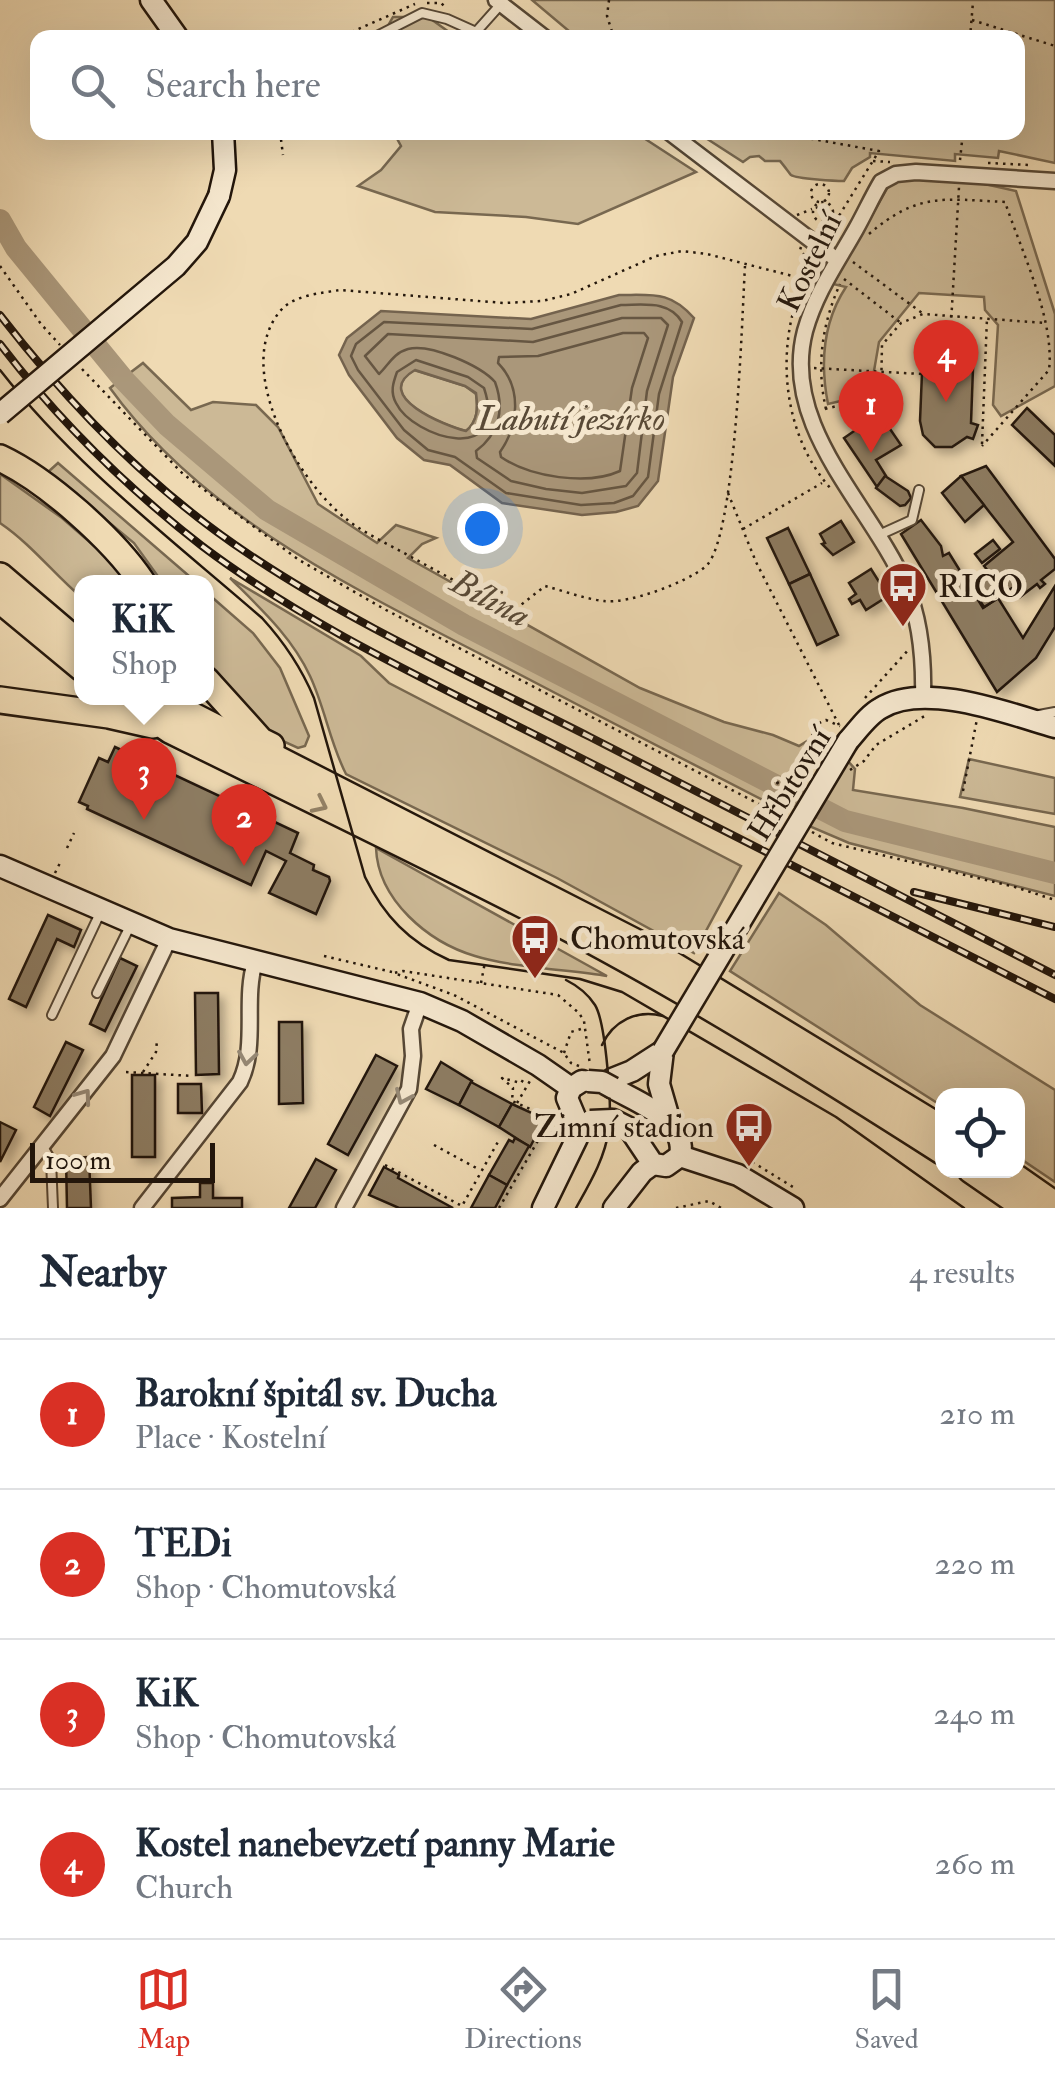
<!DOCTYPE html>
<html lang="en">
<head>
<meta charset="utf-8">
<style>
  body { margin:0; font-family:"IM FELL Double Pica",serif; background:#f2f2f3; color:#1f2937 }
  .controls { position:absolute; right:30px; bottom:30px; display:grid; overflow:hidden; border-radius:20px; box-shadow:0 10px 40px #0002 }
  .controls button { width:90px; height:90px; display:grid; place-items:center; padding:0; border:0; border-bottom:2px solid #e0e1e3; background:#fff; color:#1f2937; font:50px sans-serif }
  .scale { position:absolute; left:30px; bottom:25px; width:185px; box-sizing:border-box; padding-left:10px; border:5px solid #23160b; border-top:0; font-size:28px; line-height:35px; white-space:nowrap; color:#23160b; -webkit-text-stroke:8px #f5e7ce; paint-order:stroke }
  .you { position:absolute; left:482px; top:528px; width:35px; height:35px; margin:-25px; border:8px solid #fff; border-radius:50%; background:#1a73e8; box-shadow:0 0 0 15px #1a73e833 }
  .badge { display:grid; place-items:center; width:65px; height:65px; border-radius:50%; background:#d93025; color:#fff; font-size:32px; font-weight:700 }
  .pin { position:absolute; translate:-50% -82px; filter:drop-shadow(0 2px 5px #0008) }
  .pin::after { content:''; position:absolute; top:52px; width:35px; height:30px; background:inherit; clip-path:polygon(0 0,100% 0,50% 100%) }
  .popup { position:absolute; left:74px; top:575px; width:140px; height:130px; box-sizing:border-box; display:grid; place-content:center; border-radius:20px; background:#fff; filter:drop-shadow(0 2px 8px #0005); font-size:32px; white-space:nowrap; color:#747a83 }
  .popup b { font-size:38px; color:#1f2937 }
  .popup::after { content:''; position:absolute; left:50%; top:100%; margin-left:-20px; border:20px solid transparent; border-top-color:#fff }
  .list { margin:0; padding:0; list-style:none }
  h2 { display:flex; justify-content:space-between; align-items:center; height:130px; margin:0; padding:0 40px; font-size:42px }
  h2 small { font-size:32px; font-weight:400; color:#747a83 }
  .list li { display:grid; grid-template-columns:65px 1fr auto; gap:30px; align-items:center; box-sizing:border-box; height:150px; padding:0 40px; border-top:2px solid #e0e1e3 }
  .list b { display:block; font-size:38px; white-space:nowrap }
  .list p { margin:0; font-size:32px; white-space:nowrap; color:#747a83 }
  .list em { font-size:32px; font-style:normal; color:#747a83 }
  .icon { flex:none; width:55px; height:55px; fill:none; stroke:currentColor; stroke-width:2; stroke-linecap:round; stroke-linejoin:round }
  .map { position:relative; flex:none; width:1055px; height:1208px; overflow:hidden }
  .search { position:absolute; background:#fff; box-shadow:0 10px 40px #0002; left:30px; right:30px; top:30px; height:110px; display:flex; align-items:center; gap:25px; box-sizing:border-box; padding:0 35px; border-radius:20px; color:#747a83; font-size:38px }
  .sheet { height:730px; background:#fff }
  nav { display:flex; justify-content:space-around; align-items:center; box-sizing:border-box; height:140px; border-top:2px solid #e0e1e3; background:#fff; font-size:28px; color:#747a83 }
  nav a { display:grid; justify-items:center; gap:5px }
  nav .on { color:#d93025 }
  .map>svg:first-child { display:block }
  .green { fill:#ccb996; stroke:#786850; stroke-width:2.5 }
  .water { fill:#aa977a; stroke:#74634e; stroke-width:2.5; fill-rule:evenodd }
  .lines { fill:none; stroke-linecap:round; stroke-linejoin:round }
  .shore { stroke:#665642; stroke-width:2.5 }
  .river { stroke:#aa977a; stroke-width:22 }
  .building { fill:#8d7c62; stroke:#23160b; stroke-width:2.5; filter:url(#shadow) }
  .lane-casing { stroke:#564735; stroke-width:12 }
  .street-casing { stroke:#564735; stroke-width:19 }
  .secondary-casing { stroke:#23160b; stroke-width:25 }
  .highway-casing { stroke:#23160b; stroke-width:30 }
  .path { stroke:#23160b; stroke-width:2.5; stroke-dasharray:2.5 5; stroke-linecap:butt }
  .lane { stroke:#f5e7ce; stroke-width:8 }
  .street { stroke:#f5e7ce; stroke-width:14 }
  .secondary { stroke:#f5e7ce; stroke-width:20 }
  .highway { stroke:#efdab3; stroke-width:25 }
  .tram { stroke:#23160b; stroke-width:2.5 }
  .rail-casing { stroke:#23160b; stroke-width:8 }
  .rail { stroke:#f5e7ce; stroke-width:4; stroke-dasharray:11; stroke-linecap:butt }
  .secondary-bridge-casing { stroke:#23160b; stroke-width:25; stroke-linecap:butt }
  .secondary-bridge { stroke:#f5e7ce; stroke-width:20 }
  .oneway { stroke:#938267 }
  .oneway2 { stroke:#968976 }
  .labels { text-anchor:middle; stroke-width:10; stroke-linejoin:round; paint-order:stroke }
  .street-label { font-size:32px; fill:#23160b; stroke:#f5e7ce }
  .poi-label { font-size:32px; fill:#23160b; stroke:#f5e7ce; text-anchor:start }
  .water-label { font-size:35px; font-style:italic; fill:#594a37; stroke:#f5e7ce }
</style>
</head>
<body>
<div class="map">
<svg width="1055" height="1208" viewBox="0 0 1055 1208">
  <defs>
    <filter id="shadow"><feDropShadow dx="5.5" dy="5.5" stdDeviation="5" flood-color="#0004"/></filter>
  </defs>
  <rect width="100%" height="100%" fill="#efdab3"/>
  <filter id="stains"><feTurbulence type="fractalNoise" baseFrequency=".002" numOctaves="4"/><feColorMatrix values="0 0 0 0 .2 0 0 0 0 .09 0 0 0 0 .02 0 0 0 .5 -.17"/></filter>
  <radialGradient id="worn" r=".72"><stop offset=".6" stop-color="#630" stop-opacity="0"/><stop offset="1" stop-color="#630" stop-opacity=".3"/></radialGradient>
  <!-- green -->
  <g class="green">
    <path d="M532,0h523v163l-56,-12 -1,7 -43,-4v7l-85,-8v4l-18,11 -8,13c-7,0 -47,-2 -53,-6 -1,-1 -9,-12 -11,-14h-15l-6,-5 -9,1 -7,5 -45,-29 320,-1v-94l-442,-1z"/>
    <path d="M393,17h35l28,20 -75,1z"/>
    <path d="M394,133h242l60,39 -118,52 -52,-7 -91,-5 -77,-26 23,-16 20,-24z"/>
    <path d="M903,178l64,2 49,11 39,123v72l-54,30 -8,-11 5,-80 -13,-15 -1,-13 -65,-4 -40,49 -9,52 -42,10c-8,-41 -5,-82 18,-117l-13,-3 56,-99z"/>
    <path d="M143,363l48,47 22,-8 43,3 22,22 40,77 59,39 19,-18 40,13 -14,6 -14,14 232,130 84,34 49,13 26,11 16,-10 11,3 -42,72c-97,-50 -195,-100 -292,-151 -137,-71 -289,-143 -382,-272z"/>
    <path d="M414,370l51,16 11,8c2,14 2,27 -10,37 -21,-5 -95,-34 -52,-61z"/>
    <path d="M58,463l138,119h-34l-28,-39 -86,-71z"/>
    <path d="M0,474l62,44 61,53 5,11h-46l-1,15c-28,-24 -50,-53 -81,-74z"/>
    <path d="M230,578l131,78 28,27 352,183 -47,87 -137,-75 -211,-104c-16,-31 -21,-66 -36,-98 -18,-39 -50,-68 -80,-98z"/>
    <path d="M206,592l47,41 27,35 29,68 -4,10 -7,2 -35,-16 -46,-57 -10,-18z"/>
    <path d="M969,759l86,19v36l-95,-17z"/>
    <path d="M847,760l8,9 -2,21 110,18 92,19v69l-206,-53 -40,-17z"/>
    <path d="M376,848l231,128c-38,-6 -97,-9 -132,-20 -47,-14 -97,-56 -99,-108z"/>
    <path d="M779,893l47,32 94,80 135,85v92l-37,-25v-61h-76v10l-212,-135z"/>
  </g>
  <!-- water -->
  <path class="water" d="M619,295c35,0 51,-4 75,23l-21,59 -15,104 -20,25 -22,6 -34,3 -80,-12 -52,-38 -26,-5 -27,-22 -48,-63 -10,-20 8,-17 34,-27 150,8zM415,370l50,16 11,7c2,15 2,28 -10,38 -20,-5 -96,-35 -51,-61z"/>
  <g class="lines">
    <!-- shore -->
    <g class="shore">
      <path d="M621,305c23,0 48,-5 61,17l-23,72 -11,83 -15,19 -19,7 -33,2 -75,-12 -51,-36 -27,-7 -24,-20 -46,-60 -7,-14 5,-12 28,-22 148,7z"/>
      <path d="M622,318h39l7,7 -21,66 -10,82 -11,13 -44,7 -36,-4 -35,-8 -34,-23 -1,-7c23,-17 29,-42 19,-69 -14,-16 -65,-39 -87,-33 -15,4 -20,17 -29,25l-14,-18 23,-22 145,8z"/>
      <path d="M623,333h21l4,5 -16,50 -12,83c-33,15 -90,6 -119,-14l-1,-5c19,-27 22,-65 -2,-89l1,-6 39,-1z"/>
      <path d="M416,360l52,17 16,11c26,79 -71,50 -88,15 -6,-11 -3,-20 1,-31z"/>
    </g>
    <!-- river -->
    <path class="river" d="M0,220l16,28 108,132 43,45 100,85 197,115 381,196 210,52"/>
  </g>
  <!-- building -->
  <g class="building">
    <path d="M941,339l33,2 -3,82 7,2 -5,14 -6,-2 -15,10h-17l-12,-12 -3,-14 3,-72z"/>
    <path d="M1027,408l28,27v31l-43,-41z"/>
    <path d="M876,416l9,12 3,-2 13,19 -25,15 10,16 -9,11 -33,-49z"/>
    <path d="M986,466l69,93v10l-14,11 4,4 -5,4 -3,-4 -17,13 -8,-9 -7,4 -21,-26 29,-24 -52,-66z"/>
    <path d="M885,476l23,15 3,7 -6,7 -5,1 -24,-18z"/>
    <path d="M961,476l23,29 -19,17 -23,-29z"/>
    <path d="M921,520l20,26 2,10 6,-3 34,55 15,-10 25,40 32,-52v41l-19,31 -39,34 -96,-158z"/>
    <path d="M841,521l13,21 -21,13 -11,-11 3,-1 -5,-9z"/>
    <path d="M788,528l22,46 -21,10 -22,-46z"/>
    <path d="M993,540l7,9 -18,14 -7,-9z"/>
    <path d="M871,569l17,27 -22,14 -6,-10 -8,4 -3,-5 7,-5 -7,-11z"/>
    <path d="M810,574l28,61 -21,10 -28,-61z"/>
    <path d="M987,577l13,20 -16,10 -13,-20z"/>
    <path d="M115,747l183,86 -8,20 24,12 -1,5 16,7 1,4 -14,33 -47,-21 17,-32 -20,-10 -15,34 -164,-76 1,-3 -9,-4 20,-44 9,4z"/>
    <path d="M48,915l33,15 -7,17 -17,-8 -31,68 -17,-8z"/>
    <path d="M120,958l17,8 -32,65 -15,-7z"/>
    <path d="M195,993h23l1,81 -23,1z"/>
    <path d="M279,1022h23l1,81 -24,1z"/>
    <path d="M66,1042l17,8 -33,66 -16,-9z"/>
    <path d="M376,1055l21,11 -49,89 -20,-11z"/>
    <path d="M441,1062l31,19 -13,24 -33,-16z"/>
    <rect x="132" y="1075" width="23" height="82"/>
    <path d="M471,1082l41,22 -13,23 -40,-22z"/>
    <path d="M178,1084h23l1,29h-24z"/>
    <path d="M512,1104l33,15 -15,28 -31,-20z"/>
    <path d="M0,1122l16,8 -16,32z"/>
    <path d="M515,1138l14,8 -22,39 -18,-10 20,-35 4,2z"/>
    <path d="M89,1157l2,51h-24l-1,-50z"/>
    <path d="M316,1159l20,11 -21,38h-26z"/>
    <path d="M384,1167l15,8 -1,3 55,30h-54l-30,-13z"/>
    <path d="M489,1175l18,10 -12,23h-24z"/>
    <path d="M200,1183h13v15h29v10h-70v-10l28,-1z"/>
  </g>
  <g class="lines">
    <!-- lane casing -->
    <g class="lane-casing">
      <g id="lane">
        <path d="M373,38l49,-25 25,6 29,13 25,-28"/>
        <path d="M879,535l33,-15 7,-30"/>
        <path d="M1039,715l16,-3"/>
        <path d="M97,993l34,-69"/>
        <path d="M52,1015l49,-104"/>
        <path d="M43,1147l8,13 2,48"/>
      </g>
    </g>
    <!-- street casing -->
    <g class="street-casing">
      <g id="street">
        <path d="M496,0l49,38"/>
        <path d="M669,132l168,128"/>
        <path d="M923,698c1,-39 -2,-77 -17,-112 -35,-81 -126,-159 -101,-255 11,-39 32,-68 51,-102 9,-16 16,-32 25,-47l15,-8 20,-2 139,9"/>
        <path d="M0,1199l113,-143 56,-117"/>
        <path d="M142,1208l98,-126c18,-38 3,-81 15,-120"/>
        <path d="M344,1208l65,-119 4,-33 -2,-27 9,-26"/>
      </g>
    </g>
    <!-- secondary casing -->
    <g class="secondary-casing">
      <g id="secondary">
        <path d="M151,0l27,38"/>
        <path d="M219,196l6,-26 -2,-38"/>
        <path d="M848,741c10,-11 20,-26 33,-33 44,-27 129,6 174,19"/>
        <path d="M0,866l169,73 251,64 42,18 76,44 33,23"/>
        <path d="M663,1051l-4,33 11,38"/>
        <path d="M612,1079l20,-8 31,-20"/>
        <path d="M613,1088c24,14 75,32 67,68l-14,10 -13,-2 -24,-36 -16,-8"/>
        <path d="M680,1156l58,19 55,33"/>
        <path d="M543,1208l34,-70 -2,-21 -8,-19 4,-10 11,-7"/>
        <path d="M614,1208l28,-36 11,-8"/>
      </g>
    </g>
    <!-- highway casing -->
    <g class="highway-casing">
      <g id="highway">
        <path d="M0,458c47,22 114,82 142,124"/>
        <path d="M0,576l82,70"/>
        <path d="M0,600l82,68"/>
        <path d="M206,680l55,61 10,5"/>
        <path d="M123,698l47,32c127,63 255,124 381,189 135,70 264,151 391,232"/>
        <path d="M158,698l477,244 307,187"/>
        <path d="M0,700l109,15 44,10"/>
        <path d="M971,1170l55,38"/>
        <path d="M1005,1170l50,35"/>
      </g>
    </g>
    <!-- path -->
    <g class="path">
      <path d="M609,0l-2,16 7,22"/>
      <path d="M427,3h14l6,6"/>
      <path d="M972,20l83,26"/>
      <path d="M338,38l77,-34"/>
      <path d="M970,38l3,-36"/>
      <path d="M280,132l3,23"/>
      <path d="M774,132l105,19 -42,68 7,4"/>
      <path d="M960,160l3,-28"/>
      <path d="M873,161l17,1"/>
      <path d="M988,163l42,2"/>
      <circle cx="820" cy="193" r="9"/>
      <circle cx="823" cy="212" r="10"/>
      <path d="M816,207l14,9"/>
      <path d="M797,215l15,-6"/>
      <path d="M818,229h9l10,-10"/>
      <path d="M869,234c49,-42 75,-35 136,-32 16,48 50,118 44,168l-67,76"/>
      <path d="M801,247l-1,3 10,12c-2,19 -15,39 -19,59 -12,58 0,124 41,169"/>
      <path d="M853,262l69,51"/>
      <path d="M0,266l41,58 19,21"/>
      <path d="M745,266c-3,49 -9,277 -40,301 -20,16 -76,37 -101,34 -19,-2 -40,-10 -59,-15l-33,26c-36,-20 -72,-39 -108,-59 -20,-11 -42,-21 -59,-35 -49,-39 -114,-153 -63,-209 13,-14 40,-16 58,-19l164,13 38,-2 29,-7 85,-38 26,-5 25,3 105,27"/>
      <path d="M844,279l57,44"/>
      <path d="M950,340l9,-153"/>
      <path d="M814,368l108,6"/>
      <path d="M82,369l101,105 116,86 87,50 396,206"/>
      <path d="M825,409l56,-14 1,-50 19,-22 22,-9 122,9"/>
      <path d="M826,409c-10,-43 -4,-85 14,-125"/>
      <path d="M982,444l5,-126"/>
      <path d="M728,493l28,69 83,163"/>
      <path d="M743,529l79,-46"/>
      <path d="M865,698l45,-50"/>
      <path d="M818,755l-8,-11 5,-19 11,-5 14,6"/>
      <path d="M850,770l14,-9 12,-16 52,-31"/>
      <path d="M963,791l14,-72"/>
      <path d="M812,832l20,11 183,44 40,13"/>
      <path d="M67,848l7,-15"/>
      <path d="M55,873l6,-12"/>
      <path d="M324,956l68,16"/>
      <path d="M481,983l4,-21"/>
      <path d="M564,1053l7,-21 13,-4"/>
      <path d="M579,1066l-8,-3 -7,-10 -110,-58 -60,-22 9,-2 155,24 21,18 5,8 6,44"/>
      <path d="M126,1072l67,4"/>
      <path d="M143,1072l13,-20 1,-12"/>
      <path d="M517,1103l13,-22"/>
      <path d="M434,1145l46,25"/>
      <path d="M746,1158l47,29"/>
      <path d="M385,1165l77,41 37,-66"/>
      <path d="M499,1208l52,-90 -39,-17 1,-13 -11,-10 19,5 4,-6"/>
      <path d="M676,1208l33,-7 12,7"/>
    </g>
    <!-- lane -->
    <use href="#lane" class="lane"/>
    <!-- street -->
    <use href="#street" class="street"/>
    <!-- secondary -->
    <use href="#secondary" class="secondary"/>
    <!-- highway -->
    <use href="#highway" class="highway"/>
    <!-- tram -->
    <g class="tram">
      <path d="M0,370c75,96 170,168 262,248 22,24 39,49 52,80l51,179c19,39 44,65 84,83l131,19 42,13 214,125 128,91"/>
      <path d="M566,980c12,6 22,14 29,25 11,18 17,103 14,124 -4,29 -19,54 -33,79"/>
      <path d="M602,1045c11,-24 35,-36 61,-29"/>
    </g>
    <!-- rail casing -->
    <g class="rail-casing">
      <g id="rail">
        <path d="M0,315c71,92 152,175 250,240 106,71 226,124 340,182 155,79 310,158 465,238"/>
        <path d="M0,344c58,76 126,143 202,202 114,86 249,145 375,210 159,81 319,161 478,243"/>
        <path d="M914,892l141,35"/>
      </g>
    </g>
    <!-- rail -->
    <use href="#rail" class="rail"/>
    <!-- secondary-bridge casing -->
    <g class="secondary-bridge-casing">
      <g id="secondary-bridge">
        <path d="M0,414l176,-148 21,-24 22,-46"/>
        <path d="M663,1051l185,-310"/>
        <path d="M588,1081l14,1 11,6"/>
        <path d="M590,1121l23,-1"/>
      </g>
    </g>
    <!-- secondary-bridge -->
    <use href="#secondary-bridge" class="secondary-bridge"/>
  </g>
  <!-- one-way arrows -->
  <defs><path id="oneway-chevron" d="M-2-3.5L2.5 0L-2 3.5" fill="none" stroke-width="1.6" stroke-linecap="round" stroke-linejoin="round" transform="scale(2.5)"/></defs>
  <use class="oneway" href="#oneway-chevron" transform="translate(320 805) rotate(26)"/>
  <g class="oneway2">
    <use href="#oneway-chevron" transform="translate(247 1058) rotate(99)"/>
    <use href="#oneway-chevron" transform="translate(84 1096) rotate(-54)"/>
    <use href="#oneway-chevron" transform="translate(403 1097) rotate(114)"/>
  </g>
  <!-- icons -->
  <defs>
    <g id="bus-pin" transform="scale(2.5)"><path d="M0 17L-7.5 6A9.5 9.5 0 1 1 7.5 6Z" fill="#8f2418" stroke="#f5e7ce"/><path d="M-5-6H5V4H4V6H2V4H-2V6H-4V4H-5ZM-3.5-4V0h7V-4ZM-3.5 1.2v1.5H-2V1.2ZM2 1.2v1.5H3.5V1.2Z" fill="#fff"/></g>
  </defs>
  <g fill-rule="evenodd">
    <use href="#bus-pin" x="903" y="586"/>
    <use href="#bus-pin" x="535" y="938"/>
    <use href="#bus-pin" x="749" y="1126"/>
  </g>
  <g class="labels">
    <!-- street labels -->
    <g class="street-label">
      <text transform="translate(809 262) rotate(-64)" y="11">Kostelní</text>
      <text transform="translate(789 784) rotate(-58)" y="11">Hřbitovní</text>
    </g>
    <!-- poi labels -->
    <g class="poi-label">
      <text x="938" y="597">RICO</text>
      <text x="570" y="949">Chomutovská</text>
      <text x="714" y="1137" text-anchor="end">Zimní stadion</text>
    </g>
    <!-- water labels -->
    <g class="water-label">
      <text x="571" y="430">Labutí jezírko</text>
      <text transform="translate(491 598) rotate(28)" y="12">Bílina</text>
    </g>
  </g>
  <rect width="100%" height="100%" filter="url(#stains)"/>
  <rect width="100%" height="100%" fill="url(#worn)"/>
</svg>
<div class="controls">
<button><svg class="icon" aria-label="locate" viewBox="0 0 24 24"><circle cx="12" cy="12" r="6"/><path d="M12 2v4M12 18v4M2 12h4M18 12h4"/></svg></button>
</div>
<div class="scale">100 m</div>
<div class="you"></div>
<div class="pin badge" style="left:871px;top:453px">1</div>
<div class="pin badge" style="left:244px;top:866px">2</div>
<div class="pin badge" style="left:144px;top:820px">3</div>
<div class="popup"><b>KiK</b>Shop</div>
<div class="pin badge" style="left:946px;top:402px">4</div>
<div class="search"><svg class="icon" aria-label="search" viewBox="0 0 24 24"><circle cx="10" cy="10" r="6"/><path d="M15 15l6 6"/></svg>Search here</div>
</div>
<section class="sheet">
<h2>Nearby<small>4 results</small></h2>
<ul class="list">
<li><span class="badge">1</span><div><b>Barokní špitál sv. Ducha</b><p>Place · Kostelní</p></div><em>210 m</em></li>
<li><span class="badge">2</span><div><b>TEDi</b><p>Shop · Chomutovská</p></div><em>220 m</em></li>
<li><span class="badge">3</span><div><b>KiK</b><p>Shop · Chomutovská</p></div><em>240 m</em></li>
<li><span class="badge">4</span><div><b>Kostel nanebevzetí panny Marie</b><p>Church</p></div><em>260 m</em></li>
</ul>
</section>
<nav>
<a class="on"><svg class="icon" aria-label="map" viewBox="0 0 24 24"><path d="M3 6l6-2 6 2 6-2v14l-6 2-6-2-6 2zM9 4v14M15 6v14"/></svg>Map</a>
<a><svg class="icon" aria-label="directions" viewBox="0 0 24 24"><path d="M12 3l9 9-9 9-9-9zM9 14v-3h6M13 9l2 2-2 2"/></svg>Directions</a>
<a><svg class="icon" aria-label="saved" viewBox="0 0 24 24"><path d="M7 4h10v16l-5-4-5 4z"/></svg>Saved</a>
</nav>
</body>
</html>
